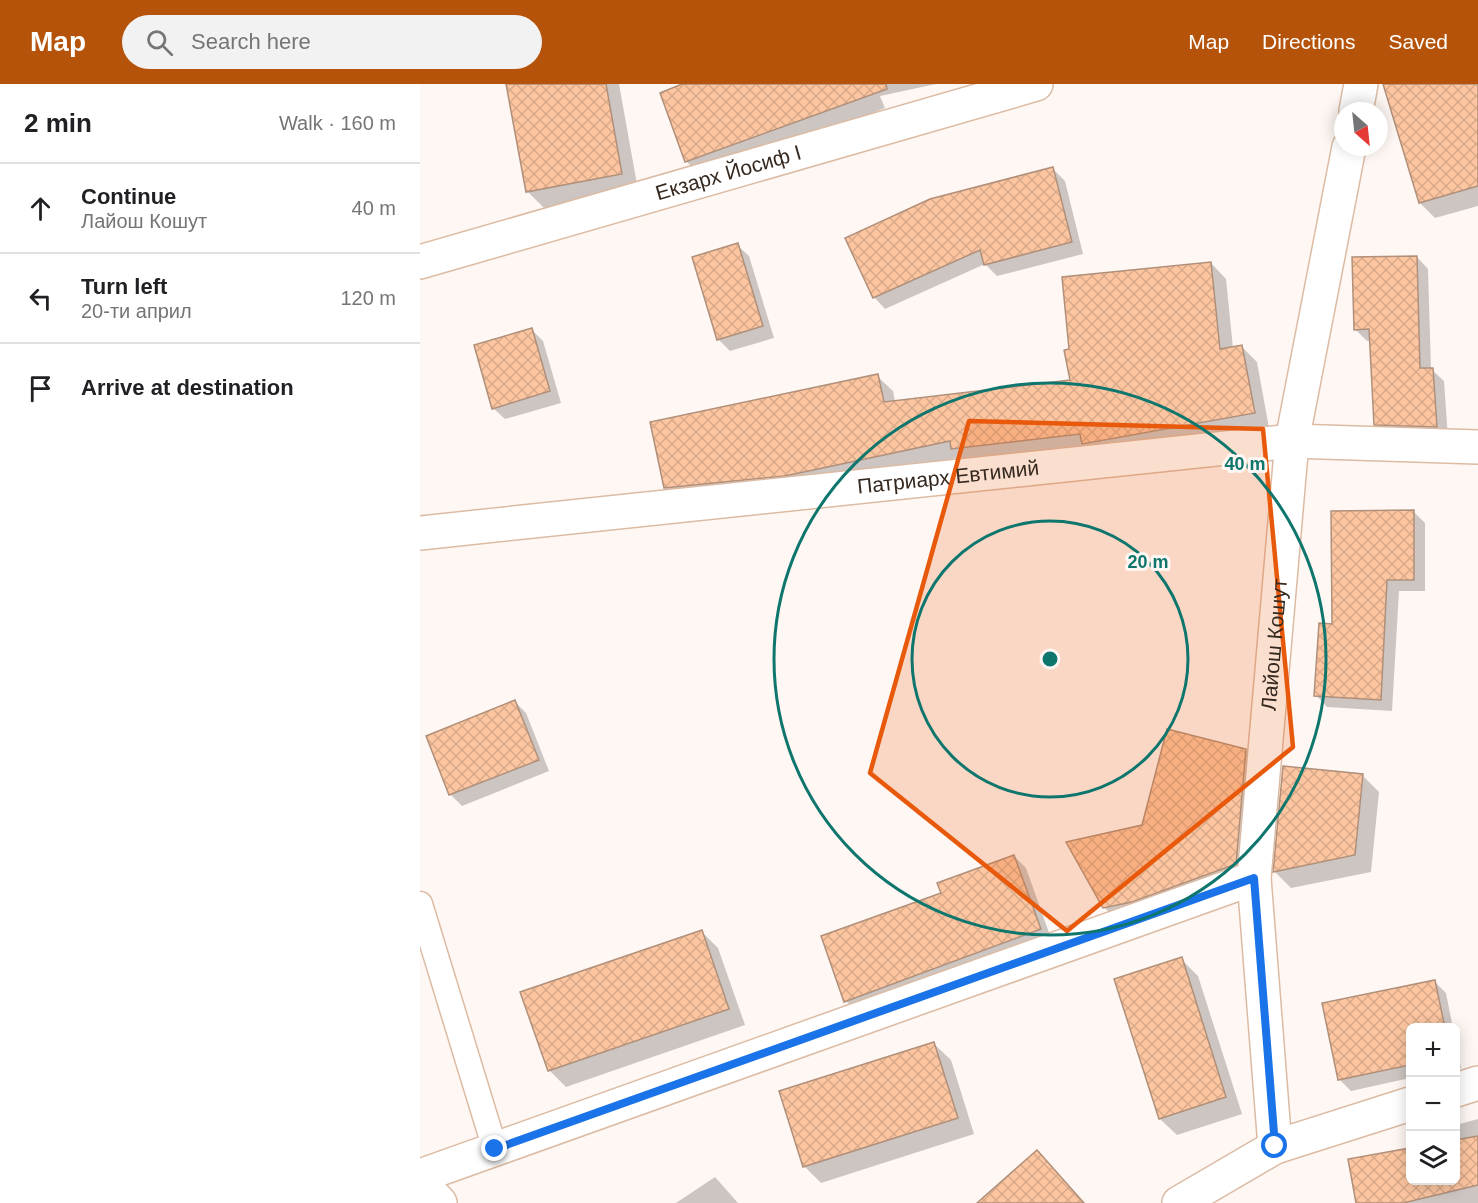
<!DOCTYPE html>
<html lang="en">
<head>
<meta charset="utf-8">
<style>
  body { margin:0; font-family:Arial,sans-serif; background:#f2f2f2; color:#202124 }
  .controls { position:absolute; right:18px; bottom:18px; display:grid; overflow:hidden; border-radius:9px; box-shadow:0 3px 15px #0003 }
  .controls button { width:54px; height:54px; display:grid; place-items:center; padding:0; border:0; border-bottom:2px solid #e0e0e0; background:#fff; color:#202124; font:30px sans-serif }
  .compass { position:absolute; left:914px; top:18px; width:54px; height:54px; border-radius:50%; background:#fff; box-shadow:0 3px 15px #0003; rotate:153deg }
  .stop { position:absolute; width:18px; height:18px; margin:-14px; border:4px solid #1a73e8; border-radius:50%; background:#fff }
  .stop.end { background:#1a73e8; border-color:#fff; box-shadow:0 2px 6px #0008 }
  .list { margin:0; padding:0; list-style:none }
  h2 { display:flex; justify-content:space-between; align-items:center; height:78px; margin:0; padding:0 24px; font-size:26px }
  h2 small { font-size:20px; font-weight:400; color:#757577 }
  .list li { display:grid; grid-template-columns:39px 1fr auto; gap:18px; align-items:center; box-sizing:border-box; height:90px; padding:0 24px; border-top:2px solid #e0e0e0 }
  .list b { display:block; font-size:22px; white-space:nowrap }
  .list p { margin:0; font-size:20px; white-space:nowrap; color:#757577 }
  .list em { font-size:20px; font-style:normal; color:#757577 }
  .icon { flex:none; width:33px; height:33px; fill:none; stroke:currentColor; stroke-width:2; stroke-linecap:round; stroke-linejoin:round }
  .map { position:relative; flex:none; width:1058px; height:1119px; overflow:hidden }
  header { display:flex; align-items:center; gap:36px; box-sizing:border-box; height:84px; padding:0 30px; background:#b45309; color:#fff }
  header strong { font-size:28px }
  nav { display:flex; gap:33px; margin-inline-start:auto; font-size:21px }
  .search { width:420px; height:54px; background:#f2f2f2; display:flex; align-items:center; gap:15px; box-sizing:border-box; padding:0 21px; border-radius:33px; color:#757577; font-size:22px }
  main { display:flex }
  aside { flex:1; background:#fff }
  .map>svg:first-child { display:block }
  .shadow { fill:#0003 }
  .building { fill:url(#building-cross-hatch); stroke:#b0907a; stroke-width:1.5 }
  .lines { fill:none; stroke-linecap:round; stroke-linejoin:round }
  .lane-casing { stroke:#dcbba4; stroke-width:27 }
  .street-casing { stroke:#dcbba4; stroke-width:36 }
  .secondary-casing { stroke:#dcbba4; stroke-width:36 }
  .lane { stroke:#fff; stroke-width:24 }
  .street { stroke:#fff; stroke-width:33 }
  .secondary { stroke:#fff; stroke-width:33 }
  .route { stroke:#1a73e8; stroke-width:8 }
  .marked { fill:#e8590c; fill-opacity:0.2; stroke:#e8590c; stroke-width:4.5; stroke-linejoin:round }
  .ring { fill:none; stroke:#0f766e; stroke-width:3 }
  .labels { text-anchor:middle; stroke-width:6; stroke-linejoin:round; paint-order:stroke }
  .street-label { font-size:21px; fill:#362920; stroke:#fff7f3 }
  .centre { fill:#0f766e; stroke:#fff7f3; stroke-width:3 }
  .ring-label { font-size:18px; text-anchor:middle; font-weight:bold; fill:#0f766e; stroke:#fff7f3; stroke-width:6; stroke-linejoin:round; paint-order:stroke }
</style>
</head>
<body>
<header>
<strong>Map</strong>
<div class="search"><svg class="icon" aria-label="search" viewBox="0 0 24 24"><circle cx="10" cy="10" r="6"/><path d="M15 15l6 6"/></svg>Search here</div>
<nav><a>Map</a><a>Directions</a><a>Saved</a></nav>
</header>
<main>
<aside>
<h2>2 min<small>Walk · 160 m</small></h2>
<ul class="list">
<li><svg class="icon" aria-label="ahead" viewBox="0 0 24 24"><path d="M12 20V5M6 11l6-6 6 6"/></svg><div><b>Continue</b><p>Лайош Кошут</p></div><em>40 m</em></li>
<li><svg class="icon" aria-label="left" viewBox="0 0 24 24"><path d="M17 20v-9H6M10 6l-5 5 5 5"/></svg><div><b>Turn left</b><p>20-ти април</p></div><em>120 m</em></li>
<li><svg class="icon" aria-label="arrive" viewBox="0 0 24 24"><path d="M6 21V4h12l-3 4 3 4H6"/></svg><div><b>Arrive at destination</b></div></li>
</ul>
</aside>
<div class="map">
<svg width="1058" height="1119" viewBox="0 0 1058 1119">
  <defs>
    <pattern id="building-cross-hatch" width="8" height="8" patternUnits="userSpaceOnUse" patternTransform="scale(1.5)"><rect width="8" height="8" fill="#fdc6a1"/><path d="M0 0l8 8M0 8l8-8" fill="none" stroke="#d9aa8a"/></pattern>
  </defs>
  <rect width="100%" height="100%" fill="#fff7f3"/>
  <!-- shadow -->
  <g class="shadow">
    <path d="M87,0h112l19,106 -94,18 -17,-17z"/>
    <path d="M267,0h249l-56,12 5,12 -64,25 -4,-4 -119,44 -12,-12z"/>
    <path d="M971,0h87v122l-43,12 -15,-15z"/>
    <path d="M633,85l12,12 18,73 -86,22 -12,-12 -100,45 -11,-12z"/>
    <path d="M317,161l12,11 25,82 -44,13 -11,-11 -25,-82z"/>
    <path d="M997,173l11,12 3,100 13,12 4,57 -60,-2 -12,-12 -5,-83h-4l-12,-12z"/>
    <path d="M791,179l15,16 7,69 9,-1 15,15 12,66 -301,36 -7,-7 -160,34 -120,12 -16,-15 212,-112 16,15 2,11 177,-20z"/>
    <path d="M112,246l11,11 18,62 -56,16 -12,-11z"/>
    <path d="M993,427l12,12v68h-26l-7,120 -65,-4 -11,-12 18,-70z"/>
    <path d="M95,618l11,11 23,58 -87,35 -11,-11 -23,-58z"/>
    <path d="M826,666l16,17 -9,114 -132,43 -17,-17 39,-81z"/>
    <path d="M864,683l78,8 17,17 -8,80 -80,16 -16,-16z"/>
    <path d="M594,772l12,12 26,73 -195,71 -11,-11 97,-107z"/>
    <path d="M281,847l17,17 27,77 -179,62 -17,-17z"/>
    <path d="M761,875l17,17 44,138 -65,21 -17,-16 -44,-139z"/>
    <path d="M1014,897l12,12 7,35h-43v50l-59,13 -12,-12z"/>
    <path d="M1036,956l5,28 -5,1z"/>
    <path d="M514,960l17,16 23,74 -153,49 -17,-17z"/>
    <path d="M1058,1035v84h-121l-7,-43 60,-11v31h46v-55z"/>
    <path d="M295,1093l23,26h-62z"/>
  </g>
  <!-- building -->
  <g class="building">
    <path d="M86,0h100l16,90 -96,18z"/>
    <path d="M262,0h204l1,5 -202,73 -25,-69z"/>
    <path d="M963,0h95v102l-59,17z"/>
    <path d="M633,83l19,75 -88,23 -4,-15 -107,48 -28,-60 85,-39z"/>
    <path d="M318,159l25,83 -46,14 -25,-83z"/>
    <path d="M997,172l3,112h13l4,59 -63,-2 -5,-96 -15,1 -2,-73z"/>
    <path d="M791,178l9,87 22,-4 13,68 -173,31 -2,-10 -129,15 -1,-8 -165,35 -121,12 -14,-66 228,-48 6,28 186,-22 -6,-30 5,-1 -7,-72z"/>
    <path d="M112,244l18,63 -58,18 -18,-64z"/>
    <path d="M994,426v70h-27l-6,120 -67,-4 5,-73 13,1 -1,-113z"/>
    <path d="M95,616l24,60 -90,35 -23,-59z"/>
    <path d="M747,645l79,20 -10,115 -104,38 -29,6 -37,-66 76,-17z"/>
    <path d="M863,682l80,8 -8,81 -82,17z"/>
    <path d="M594,771l27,74 -197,73 -23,-66 120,-43 -4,-10z"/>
    <path d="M282,846l27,79 -181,62 -28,-79z"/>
    <path d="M762,873l44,140 -67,22 -45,-140z"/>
    <path d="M1015,896l10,48h-35v37l-72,15 -16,-77z"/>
    <path d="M514,958l24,76 -155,49 -24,-76z"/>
    <path d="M1058,1052v49l-75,18h-47l-8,-44 62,-11v32h45v-40z"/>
    <path d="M617,1066l47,53h-107z"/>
  </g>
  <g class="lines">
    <!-- lane casing -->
    <g class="lane-casing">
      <path id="lane" d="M0,820l75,245"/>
    </g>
    <!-- street casing -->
    <g class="street-casing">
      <g id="street">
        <path d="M936,27l5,-27"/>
        <path id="s1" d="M0,449l872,-92 186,6"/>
        <path d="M1036,1006l22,-7"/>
        <path id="s2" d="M855,1063l-21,-269 38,-437 57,-294"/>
        <path d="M0,1092l834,-298"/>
        <path d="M0,1098l20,21"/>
        <path d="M759,1119l96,-56 135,-43"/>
      </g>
    </g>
    <!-- secondary casing -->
    <g class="secondary-casing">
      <g id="secondary">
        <path id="s3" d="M0,178l616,-178"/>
      </g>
    </g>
    <!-- lane -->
    <use href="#lane" class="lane"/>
    <!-- street -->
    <use href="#street" class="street"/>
    <!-- secondary -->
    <use href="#secondary" class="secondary"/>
  </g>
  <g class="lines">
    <!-- route -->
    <path class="route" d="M75,1065l759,-271 21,268"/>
  </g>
  <!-- marked area -->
  <path class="marked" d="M549,337l294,8 30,318 -226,184 -197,-158z"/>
  <!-- distance rings -->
  <g class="ring">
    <circle cx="630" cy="575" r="138"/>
    <circle cx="630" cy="575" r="276"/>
  </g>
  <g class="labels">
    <!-- street labels -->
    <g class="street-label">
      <text dy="7" stroke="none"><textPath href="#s3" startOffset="321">Екзарх Йосиф I</textPath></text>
      <text dy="7" stroke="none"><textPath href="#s1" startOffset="531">Патриарх Евтимий</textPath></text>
      <text dy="7" stroke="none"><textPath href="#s2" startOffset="504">Лайош Кошут</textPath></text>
    </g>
  </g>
  <circle cx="630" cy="575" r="9" class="centre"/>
  <g class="ring-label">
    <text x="825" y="386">40 m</text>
    <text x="728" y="484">20 m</text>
  </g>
</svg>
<div class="controls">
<button>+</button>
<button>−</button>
<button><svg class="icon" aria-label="layers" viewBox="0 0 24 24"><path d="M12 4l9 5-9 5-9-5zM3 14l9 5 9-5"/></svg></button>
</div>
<svg class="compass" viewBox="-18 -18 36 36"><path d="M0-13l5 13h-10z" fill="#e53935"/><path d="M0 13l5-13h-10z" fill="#757577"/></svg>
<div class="stop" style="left:855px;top:1062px"></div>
<div class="stop end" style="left:75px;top:1065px"></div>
</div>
</main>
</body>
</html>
